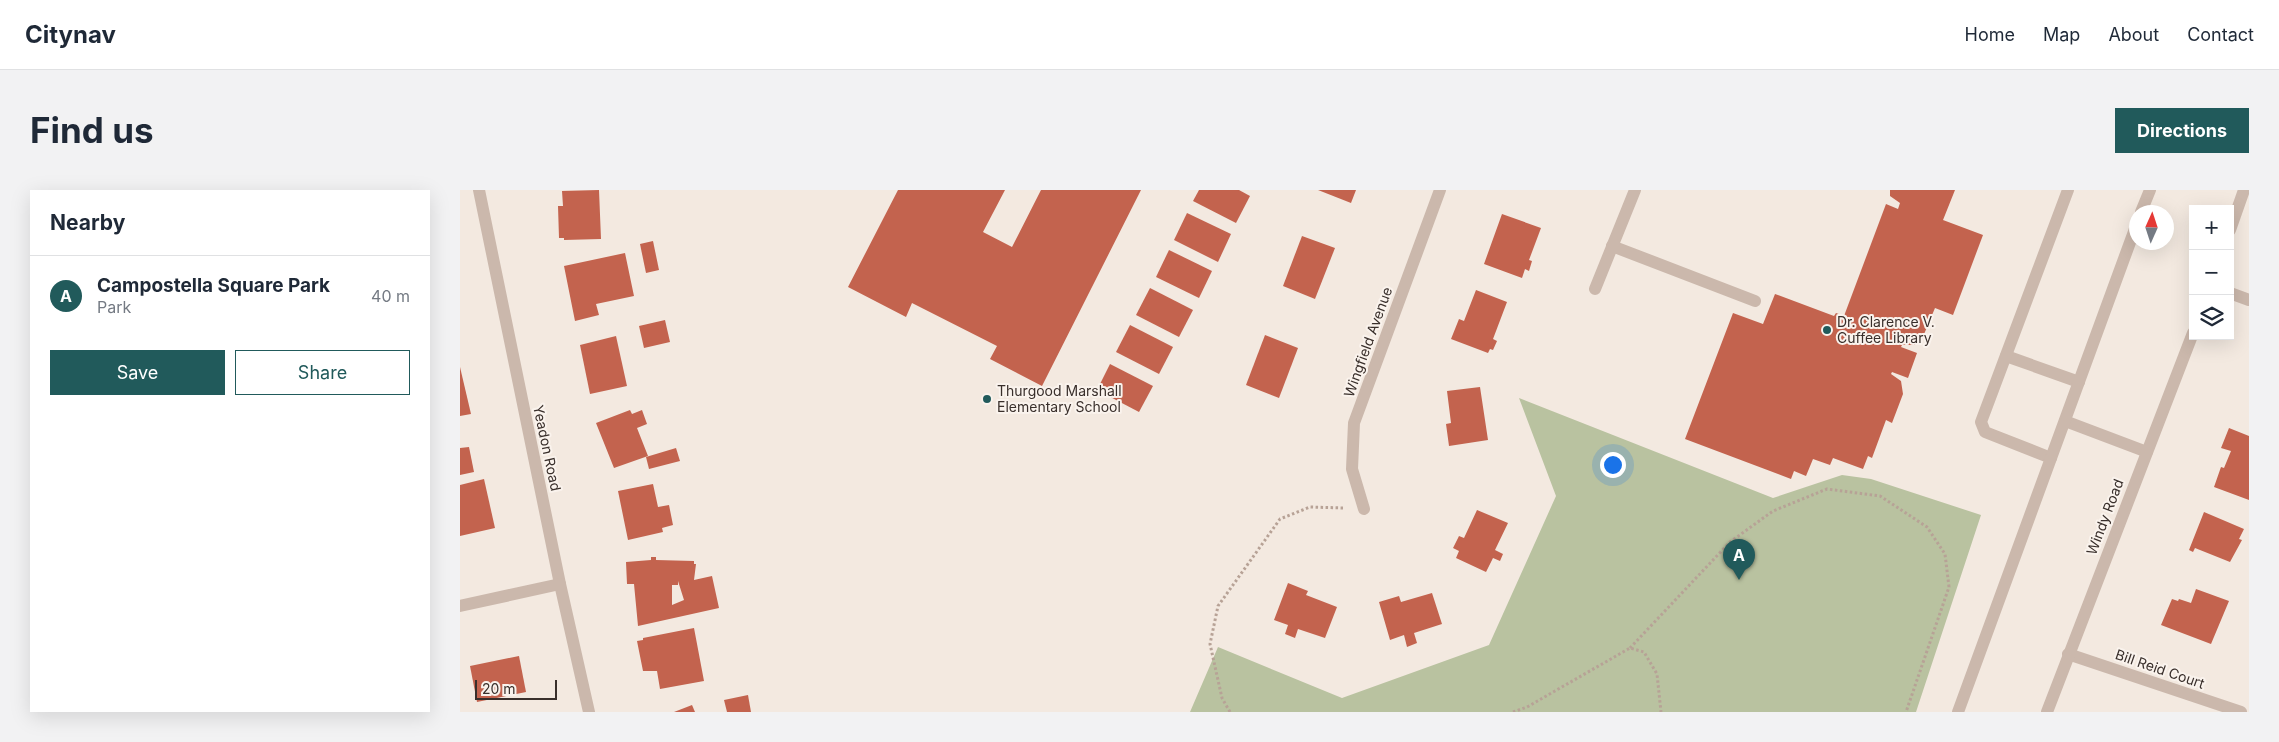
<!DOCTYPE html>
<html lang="en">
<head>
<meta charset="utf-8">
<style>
  body { margin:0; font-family:Inter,sans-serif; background:#f2f2f3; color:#1f2937 }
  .controls { position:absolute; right:15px; top:15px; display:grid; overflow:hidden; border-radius:0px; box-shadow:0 5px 20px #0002 }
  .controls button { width:45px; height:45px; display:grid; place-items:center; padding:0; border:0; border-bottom:1px solid #e0e1e3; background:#fff; color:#1f2937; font:25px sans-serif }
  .compass { position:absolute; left:1669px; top:15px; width:45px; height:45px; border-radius:50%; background:#fff; box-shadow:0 5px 20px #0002; rotate:3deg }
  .scale { position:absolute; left:15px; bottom:12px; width:82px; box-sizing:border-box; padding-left:5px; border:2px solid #392f2b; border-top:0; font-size:14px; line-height:18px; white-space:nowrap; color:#392f2b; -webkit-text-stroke:4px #faf3ed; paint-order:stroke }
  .you { position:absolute; left:1152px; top:274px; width:18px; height:18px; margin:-12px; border:4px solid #fff; border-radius:50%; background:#1a73e8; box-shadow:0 0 0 8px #1a73e833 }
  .badge { display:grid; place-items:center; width:32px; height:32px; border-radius:50%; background:#215a5b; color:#fff; font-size:16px; font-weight:700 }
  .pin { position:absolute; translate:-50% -41px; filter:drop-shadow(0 1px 2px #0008) }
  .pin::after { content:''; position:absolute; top:26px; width:18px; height:15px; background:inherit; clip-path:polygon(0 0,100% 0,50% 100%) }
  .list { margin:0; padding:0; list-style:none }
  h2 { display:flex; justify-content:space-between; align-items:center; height:65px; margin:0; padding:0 20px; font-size:21px }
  h2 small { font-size:16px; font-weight:400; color:#747a83 }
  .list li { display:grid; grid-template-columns:32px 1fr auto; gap:15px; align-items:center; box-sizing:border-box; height:80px; padding:0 20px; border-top:1px solid #e0e1e3 }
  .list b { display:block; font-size:19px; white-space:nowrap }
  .list p { margin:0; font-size:16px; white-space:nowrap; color:#747a83 }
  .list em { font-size:16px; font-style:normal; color:#747a83 }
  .actions { display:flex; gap:10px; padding:15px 20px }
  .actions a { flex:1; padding:11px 0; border:1px solid #215a5b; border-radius:0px; text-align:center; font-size:18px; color:#215a5b }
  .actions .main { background:#215a5b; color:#fff }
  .icon { flex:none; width:28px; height:28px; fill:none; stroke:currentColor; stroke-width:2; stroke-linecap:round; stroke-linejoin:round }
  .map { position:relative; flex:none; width:1789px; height:522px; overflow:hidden; border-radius:0px }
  header { display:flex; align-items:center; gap:30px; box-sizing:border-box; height:70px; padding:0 25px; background:#fff; border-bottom:1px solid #e0e1e3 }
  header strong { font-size:24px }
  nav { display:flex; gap:28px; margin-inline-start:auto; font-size:18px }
  .intro { display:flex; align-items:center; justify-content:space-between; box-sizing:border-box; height:120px; padding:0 30px }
  h1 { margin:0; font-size:35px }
  .button { padding:12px 22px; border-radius:0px; background:#215a5b; color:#fff; font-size:18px; font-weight:700 }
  main { display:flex; gap:30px; padding:0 30px }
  aside { flex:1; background:#fff; border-radius:0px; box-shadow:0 5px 20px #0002 }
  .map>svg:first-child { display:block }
  .green { fill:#b9c2a0 }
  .building { fill:#c3634e; fill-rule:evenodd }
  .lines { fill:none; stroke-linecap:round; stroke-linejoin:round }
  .path { stroke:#b7a296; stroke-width:3; stroke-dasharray:2.5 2.5; stroke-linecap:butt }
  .lane { stroke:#cbb8ac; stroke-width:12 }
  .street { stroke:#cbb8ac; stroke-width:12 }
  .poi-dot { fill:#215a5b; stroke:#faf3ed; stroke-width:2 }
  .labels { text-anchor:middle; stroke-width:4; stroke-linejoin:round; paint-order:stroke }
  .poi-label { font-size:14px; fill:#392f2b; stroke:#faf3ed; text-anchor:start }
  .street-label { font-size:14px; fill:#392f2b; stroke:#faf3ed }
</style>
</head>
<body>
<header>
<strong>Citynav</strong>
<nav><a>Home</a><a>Map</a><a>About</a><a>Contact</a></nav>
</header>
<div class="intro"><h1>Find us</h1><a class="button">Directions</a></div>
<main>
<aside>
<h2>Nearby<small></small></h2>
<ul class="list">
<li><span class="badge">A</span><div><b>Campostella Square Park</b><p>Park</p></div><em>40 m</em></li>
</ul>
<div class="actions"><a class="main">Save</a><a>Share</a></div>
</aside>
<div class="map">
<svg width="1789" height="522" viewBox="0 0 1789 522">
  <rect width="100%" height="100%" fill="#f3e9e0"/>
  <!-- green -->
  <path class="green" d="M1059,208l254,100 69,-23 29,4 110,36 -65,197h-726l28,-65 124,51 147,-53 67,-149z"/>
  <!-- building -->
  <g class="building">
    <path d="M139,0l2,49 -37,1v-2h-5l-1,-32h5l-1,-15z"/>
    <path d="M438,0h107l-22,42 29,15 29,-57h100l-99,196 -52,-27 7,-13 -85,-43 -6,14 -58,-30z"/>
    <path d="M739,0h40l11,6 -14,27 -43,-22z"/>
    <path d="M858,0h38l-5,13z"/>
    <path d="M1430,0h65l-12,30 40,15 -30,80 -18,-7 -13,31 -7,6h-13l-1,2 16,6 -9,25 -16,-6 -1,2 10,7 2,13 -11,29 -6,-3 -14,38 -4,-2 -5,13 -30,-11 -3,7 -17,-6 -7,17 -12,-5 -3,8 -106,-40 48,-126 30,11 12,-30 59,22 2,-3 8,3 42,-112 12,5 2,-6 -10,-7z"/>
    <path d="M727,23l44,21 -13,28 -44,-22z"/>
    <path d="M1042,24l39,14 -12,32 3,1 -3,10 -4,-2 -3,9 -38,-14z"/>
    <path d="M842,46l33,12 -20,51 -32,-13z"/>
    <path d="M193,51l6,29 -13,3 -6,-29z"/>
    <path d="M709,60l43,21 -13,27 -43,-21z"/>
    <path d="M165,63l9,43 -38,8 3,11 -24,6 -11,-55z"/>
    <path d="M690,98l43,22 -14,27 -43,-22z"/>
    <path d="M1016,100l31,12 -14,37 4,2 -4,9 -3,-1 -2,4 -37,-14 8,-20 5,2z"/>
    <path d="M205,130l5,22 -26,6 -5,-22z"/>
    <path d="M670,135l43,22 -14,27 -43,-22z"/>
    <path d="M805,145l33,13 -19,50 -33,-13z"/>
    <path d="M156,146l11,50 -37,8 -10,-49z"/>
    <path d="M650,174l43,22 -14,26 -42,-22z"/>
    <path d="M0,177l11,47 -11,2z"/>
    <path d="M1020,197l8,53 -39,6 -3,-22 5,-1 -4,-32z"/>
    <path d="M170,220l2,4 10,-4 5,14 -10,4 11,28 -34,12 -18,-45z"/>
    <path d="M1769,238l20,8v64l-35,-13 7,-20 3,1 7,-17 -10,-3z"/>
    <path d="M9,257l5,25 -14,3v-27z"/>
    <path d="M216,258l4,13 -31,8 -3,-12z"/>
    <path d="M24,289l11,49 -35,8v-51z"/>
    <path d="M193,294l5,23 11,-2 4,20 -11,3 1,4 -35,8 -10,-49z"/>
    <path d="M1017,320l31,13 -13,27 8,4 -3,7 -7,-3 -7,14 -30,-14 3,-7 -6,-3 6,-12 5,2z"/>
    <path d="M1744,322l40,17 -5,10 3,1 -12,22 -35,-14 -2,4 -4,-2z"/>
    <path d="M191,367h5v3l38,1v3h2l-2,16 18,-4 7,32 -81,18 -4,-42h-7l-1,-22 25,-2zM218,391l6,19 -12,5v-20h6z"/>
    <path d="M828,393l20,8 -2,4 31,12 -12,31 -27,-9 -3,9 -10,-4 3,-9 -14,-5z"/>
    <path d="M1736,399l33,12 -18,43 -50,-19 11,-26 6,2 1,-2 12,4z"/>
    <path d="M972,403l10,31 -28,9 3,10 -10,4 -3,-12 -14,5 -11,-38 20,-6 2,6z"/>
    <path d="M234,438l10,53 -44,8 -3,-18h-14l-6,-30 6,-1v-2z"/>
    <path d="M59,466l7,36 -49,10 -7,-36z"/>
    <path d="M288,505l3,17h-24l-3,-12z"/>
    <path d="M232,515l3,7h-21z"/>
  </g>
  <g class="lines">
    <!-- path -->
    <g class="path">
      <path d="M1170,458l100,-106 43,-31 54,-22 53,7 47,31 18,27 4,33 -43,125"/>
      <path d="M770,522l-8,-14 -12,-54 8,-38 62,-87 30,-12 33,1"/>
      <path d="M1053,522l14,-5 103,-59 14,4 13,22 4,38"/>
    </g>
    <!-- lane -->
    <g class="lane">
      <path d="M1681,22l9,-22"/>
      <path d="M1152,56l143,55"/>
      <path d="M1135,99l40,-99"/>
      <path d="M1546,166l73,26"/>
      <path d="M1605,231l82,31"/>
      <path d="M1591,268l-66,-26 -4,-10 87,-232"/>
      <path d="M1498,522l178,-486"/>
    </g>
    <!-- street -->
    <g class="street">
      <path d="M19,0l81,394 29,128"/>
      <path d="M1770,40l14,-40"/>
      <path d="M1770,103l19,7"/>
      <path d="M904,319l-12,-40 2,-46 86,-233"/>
      <path d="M0,416l100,-22"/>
      <path d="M1608,464l173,58"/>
      <path d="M1587,522l146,-379"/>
    </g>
  </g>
  <!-- markers -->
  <g class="poi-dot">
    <circle cx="1367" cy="140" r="5"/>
    <circle cx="527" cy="209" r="5"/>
  </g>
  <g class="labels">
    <!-- poi labels -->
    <g class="poi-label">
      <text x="1377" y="137">Dr. Clarence V.<tspan x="1377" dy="16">Cuffee Library</tspan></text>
      <text x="537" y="206">Thurgood Marshall<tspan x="537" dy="16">Elementary School</tspan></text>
    </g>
    <!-- street labels -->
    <g class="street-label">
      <text transform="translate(908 152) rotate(-70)" y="5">Wingfield Avenue</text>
      <text transform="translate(87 258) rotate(78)" y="5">Yeadon Road</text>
      <text transform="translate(1645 327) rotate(-69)" y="5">Windy Road</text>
      <text transform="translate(1700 479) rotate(19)" y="5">Bill Reid Court</text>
    </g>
  </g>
</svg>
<div class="controls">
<button>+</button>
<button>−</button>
<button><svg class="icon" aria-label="layers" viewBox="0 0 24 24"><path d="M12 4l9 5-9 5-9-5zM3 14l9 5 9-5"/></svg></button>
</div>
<svg class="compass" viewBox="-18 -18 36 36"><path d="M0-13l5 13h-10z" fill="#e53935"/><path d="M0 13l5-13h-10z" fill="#747a83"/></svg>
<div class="scale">20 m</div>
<div class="you"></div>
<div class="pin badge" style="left:1279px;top:390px">A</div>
</div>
</main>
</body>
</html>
